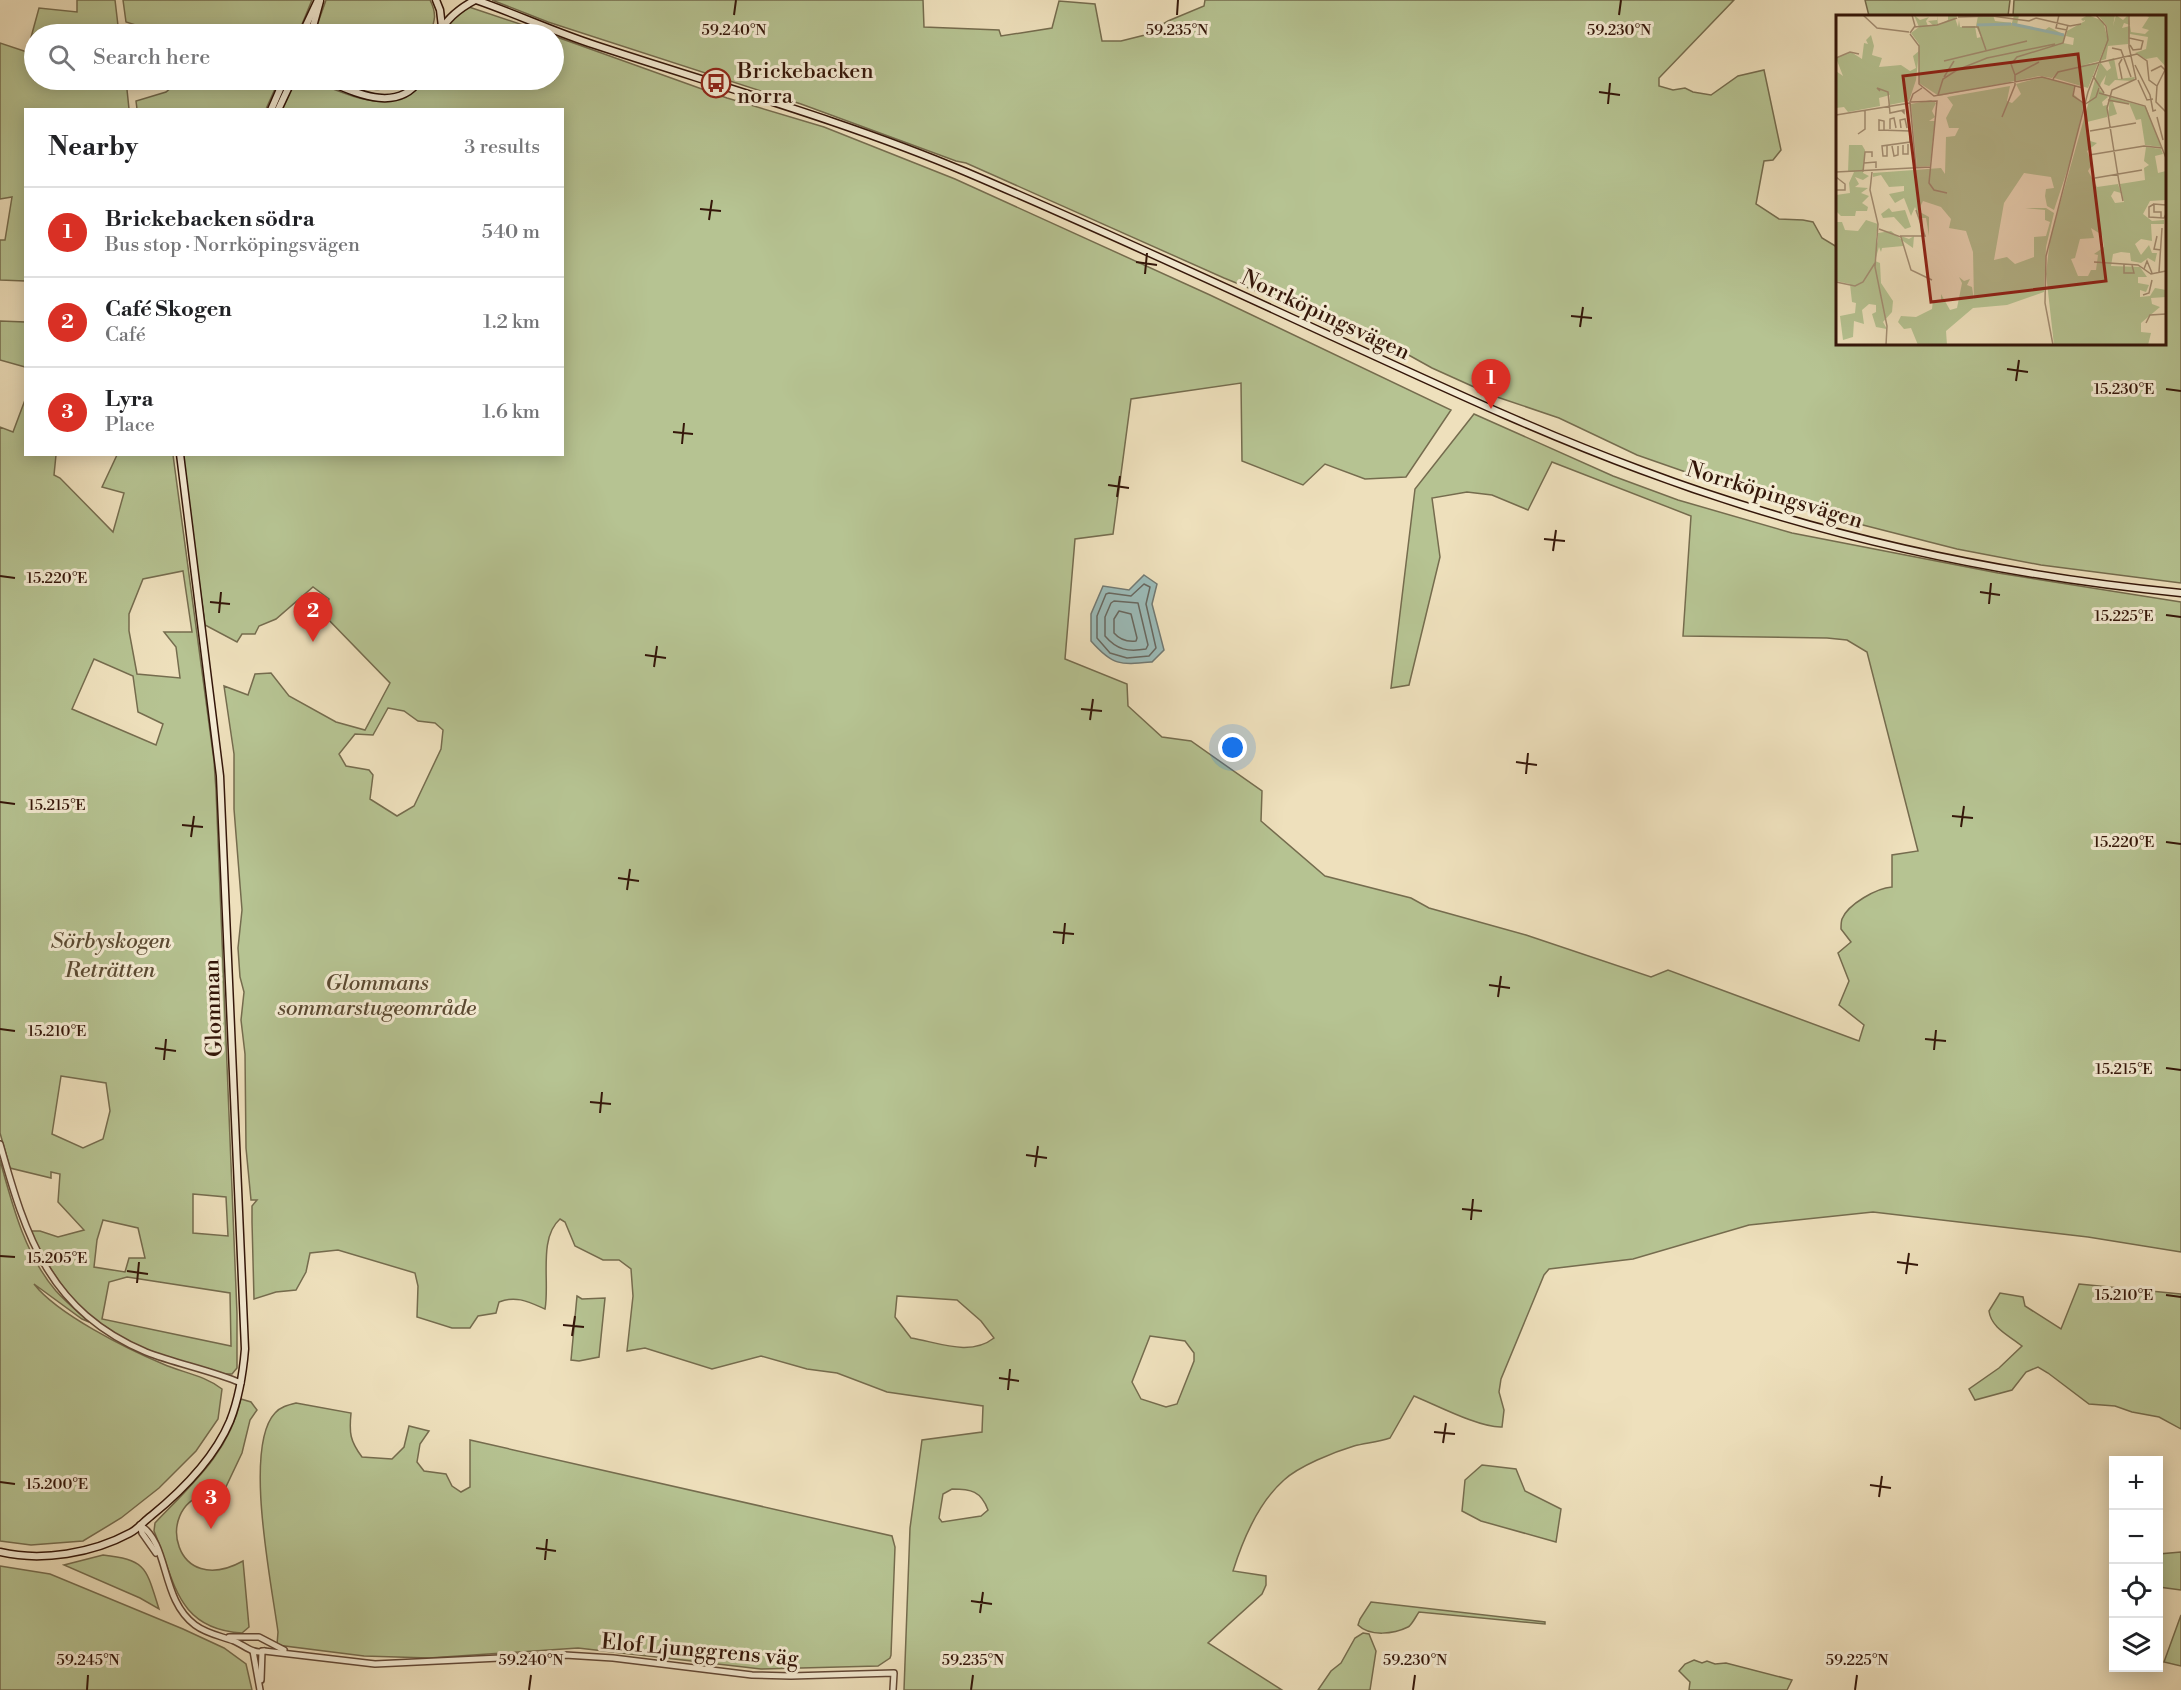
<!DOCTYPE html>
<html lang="en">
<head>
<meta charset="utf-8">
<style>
  body { margin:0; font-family:"Libre Bodoni",serif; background:#f6f6f6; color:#202124 }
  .controls { position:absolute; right:18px; bottom:18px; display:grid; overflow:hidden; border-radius:0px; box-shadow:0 3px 15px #0003 }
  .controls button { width:54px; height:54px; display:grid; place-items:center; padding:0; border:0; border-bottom:2px solid #e0e0e0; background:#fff; color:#202124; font:30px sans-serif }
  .you { position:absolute; left:1233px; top:748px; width:21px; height:21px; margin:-15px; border:4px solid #fff; border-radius:50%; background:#1a73e8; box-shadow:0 0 0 9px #1a73e833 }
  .badge { display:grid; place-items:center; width:39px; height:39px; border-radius:50%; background:#d93025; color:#fff; font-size:20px; font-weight:700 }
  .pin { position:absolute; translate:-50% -50px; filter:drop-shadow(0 2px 3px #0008) }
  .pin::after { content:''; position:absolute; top:32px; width:21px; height:18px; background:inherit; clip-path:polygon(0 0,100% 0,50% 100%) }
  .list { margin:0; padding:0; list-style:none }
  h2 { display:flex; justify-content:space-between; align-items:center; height:78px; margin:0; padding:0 24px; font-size:26px }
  h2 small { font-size:20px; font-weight:400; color:#757577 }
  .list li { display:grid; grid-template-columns:39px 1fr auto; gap:18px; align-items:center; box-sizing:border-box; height:90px; padding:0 24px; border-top:2px solid #e0e0e0 }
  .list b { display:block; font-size:22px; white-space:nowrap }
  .list p { margin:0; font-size:20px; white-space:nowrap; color:#757577 }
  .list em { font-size:20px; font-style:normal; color:#757577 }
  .icon { flex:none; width:33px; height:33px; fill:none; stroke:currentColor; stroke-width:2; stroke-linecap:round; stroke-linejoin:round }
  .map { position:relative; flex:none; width:2181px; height:1690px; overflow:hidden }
  .search { position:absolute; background:#fff; box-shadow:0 3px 15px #0003; left:24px; top:24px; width:540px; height:66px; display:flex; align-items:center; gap:15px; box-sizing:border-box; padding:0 21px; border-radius:33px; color:#757577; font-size:22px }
  .panel { position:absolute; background:#fff; box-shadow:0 3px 15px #0003; left:24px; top:108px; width:540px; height:348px; border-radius:0px }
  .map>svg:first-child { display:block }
  .green { fill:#b6c392; stroke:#756c4e; stroke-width:1.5; fill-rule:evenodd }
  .water { fill:#9bbbb8; stroke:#727972; stroke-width:1.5 }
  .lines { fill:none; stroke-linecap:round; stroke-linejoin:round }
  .shore { stroke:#686860; stroke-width:1.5 }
  .tertiary-casing { stroke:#624836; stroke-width:8 }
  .secondary-casing { stroke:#341609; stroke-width:9 }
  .tertiary { stroke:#f4ebd3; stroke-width:5 }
  .secondary { stroke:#f4ebd3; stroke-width:6 }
  .ticks { fill:none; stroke:#341609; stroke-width:2 }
  .labels { text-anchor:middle; stroke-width:6; stroke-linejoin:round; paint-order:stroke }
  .poi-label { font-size:22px; fill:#341609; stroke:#f4ebd3; text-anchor:start }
  .street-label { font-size:22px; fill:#341609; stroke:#f4ebd3 }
  .park-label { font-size:22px; font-style:italic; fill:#5b4a32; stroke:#f4ebd3 }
  .inset-river { fill:none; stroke:#9bbbb8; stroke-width:3 }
  .inset-road { fill:none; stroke:#a48f74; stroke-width:1.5 }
  .view { fill:#8f2418; fill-opacity:0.15; stroke:#8f2418; stroke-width:3 }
  .inset-edge { fill:none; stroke:#341609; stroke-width:3 }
  .ticks-label { font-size:15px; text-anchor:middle; fill:#341609; stroke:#f4ebd3; stroke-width:6; stroke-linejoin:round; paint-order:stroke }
</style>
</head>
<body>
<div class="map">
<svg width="2181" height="1690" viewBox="0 0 2181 1690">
  <rect width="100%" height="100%" fill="#eee0bc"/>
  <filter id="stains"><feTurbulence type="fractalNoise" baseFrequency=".00333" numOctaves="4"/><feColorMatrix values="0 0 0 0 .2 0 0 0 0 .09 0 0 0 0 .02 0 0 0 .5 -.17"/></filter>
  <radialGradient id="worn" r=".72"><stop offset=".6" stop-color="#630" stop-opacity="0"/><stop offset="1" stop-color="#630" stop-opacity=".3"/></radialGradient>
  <!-- green -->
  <g class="green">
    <path d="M77,0h38l4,34h-85v46h92l3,29 -103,1 -1,171 -25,-1v-40h5l7,-43 -12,2v-156l27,9 12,-44 38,4z"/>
    <path d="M123,0h189l-14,34h-134l-38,-12z"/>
    <path d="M326,0h104c7,14 5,20 0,34h-116z"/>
    <path d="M492,0h431l1,27 75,3 2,6 51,-8 7,-27 36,3 7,37h19l24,-6 23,-14 36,-15 1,-6h529l-75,78v8l14,4 12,-2 8,4 18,3 27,-19 26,-6 17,80 -8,10 -9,1 -8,43 23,15 24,1 10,2 9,16 15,9 1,97h326v-328h-151l1,-16h167v583l-140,-18 -84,-16 -149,-38 -88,-27 -83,-29 -78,-37 -65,-22 -62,-28 -36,-20 -172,-70 -258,-115 -10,-2 -155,-57 -253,-82z"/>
    <path d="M1865,0h145l-2,16h-139z"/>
    <path d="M469,7l81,27h-107l13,-19z"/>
    <path d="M554,36l173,62 97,29 131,52 255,116 241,115 -45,67 -41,2 -40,-15 -22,21 -61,-24 -1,-78 -110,16 -18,135 -38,5 -10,120 62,25 1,22 34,31 29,4 71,50 -1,30 64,55 86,22 18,10 97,27 125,42 17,-7 191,71 5,-16 -25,-20 10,-24 -11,-28 13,-11 -10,-13c0,-4 0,-7 1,-10 6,-15 35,-31 50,-32v-32l26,-4 -51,-199 -20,-12 -20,-2 -144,-2 8,-120 -139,-54 -24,48 -36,-15 -25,-3 -35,6 8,59 -31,128 -18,3 24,-199 59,-75 139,62 65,24 114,33 206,40 183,29v650l-93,-15 -215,-25 -124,13 -116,34 -84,10 -5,6 -43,104 -2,13 5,18 -2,17c-22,1 -66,-22 -88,-31l-24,42c-12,4 -24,5 -36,8 -20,6 -55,20 -70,34 -26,23 -41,59 -51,91l33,5v9l-4,9 -54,49 74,47h-378l6,-162 12,-88 60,-8 1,-26 -96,-14 -50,-19 -30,-4 -46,-13 -49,13 -67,-21 -18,3 6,-55 -2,-27 -12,-9h-16l-28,-14 -10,-24 -5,-3c-22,19 -10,64 -15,90 -16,-7 -29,-14 -46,-7l-3,11 -18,3 -8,12h-18l-35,-11 1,-31 -3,-13 -77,-23 -28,3 -4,19 -10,18 -20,2 -22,7 -2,-77v-16l5,-6h-6l-5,-52 -1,-94 -4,-34 3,-28 -4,-15 -2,-29 4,-38 -8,-101v-55l-10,-68 24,9 7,-21 16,-1 18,23 47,26 29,8 25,-47 -66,-68 5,-16 -16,-12 -37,32 -17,7 -4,8h-13l-5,8 -32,-17 -23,-170 380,-1v-344l-280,-1 13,-28 14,-1c38,13 85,41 115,0h130zM388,708l16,3 14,10 17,2 8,7 -2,19 -27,57 -17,10 -27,-17 3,-24 -4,-5 -23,-4 -7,-12 16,-20 18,1zM897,1296l60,4 24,21 13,17c-24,19 -57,4 -83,0l-16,-21zM1150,1336l35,5 9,12v8l-17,43 -11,3 -25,-8 -9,-17zM952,1489c19,0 29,2 36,21l-7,6 -39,6 -3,-4 4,-24z"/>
    <path d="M180,80h99l-13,29h-129l-1,-8 30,-9z"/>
    <path d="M340,80h67c-22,16 -44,9 -67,0z"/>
    <path d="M0,321l25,1v45l-25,-7z"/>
    <path d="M25,400l1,54 30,1 -2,20 6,3 53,54 11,-39 -22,-6 15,-32h56l41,306 2,29 21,524v54l-5,6h-9c-36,-11 -100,-28 -129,-52 -28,-26 -47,-57 -64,-91h10l18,6 26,-7 -26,-28 2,-28 -9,-2v6l-41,-10 -10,-35v-706l13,5zM183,571l9,61h-28l12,15 4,31 -43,-4 -8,-43v-17l14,-35zM94,659l39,17 5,36 25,12 -7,21 -84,-36zM61,1076l45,7 4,28 -7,28 -20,9 -31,-14zM193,1194l33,3 2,39 -35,-3zM103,1220l35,8 7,30h-16l-4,14 -31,-5 3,-27zM127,1277l103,16 1,53 -129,-27 7,-37z"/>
    <path d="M0,1160c12,44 25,95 56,131 10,11 22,21 33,31l-7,-3 -48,-35c23,30 93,65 129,80 20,9 41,11 59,25l-4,30 -22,32 -37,37 -38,30 -38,23 -52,4 -31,-4z"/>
    <path d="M2079,1284l102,10v135l-22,-12 -27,-5 -17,-6 -26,-2 -41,-31 -10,-6 -12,5 -14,18 -37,10 -6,-11 30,-21 23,-22c-12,-10 -31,-18 -33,-35l11,-18 23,4 2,9 36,23z"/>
    <path d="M577,1296l5,3 23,-1 -6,59 -20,4 -8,-1z"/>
    <path d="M241,1399l10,3 6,8 -7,10 -8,33 -19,40c-6,1 -13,1 -19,2 -49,13 -30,104 39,66l6,66 -7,6c-66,-4 -67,-52 -88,-102l1,-8c36,-38 74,-70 86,-124z"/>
    <path d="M296,1403l55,10c-2,20 -1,28 11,44l30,2 12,-12 5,-21 20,5 -9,13 -3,18 7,9 22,3 6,12 9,6 9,-5v-47l422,96 3,11 -4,108 -1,3 -12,8 -117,3 -183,-21 -149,10 -65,-2 -87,-11 1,-13c-6,-46 -35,-185 -3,-219 5,-6 13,-8 21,-10z"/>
    <path d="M1482,1465l34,4 9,22 36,18 -5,33 -75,-21 -19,-10 3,-31z"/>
    <path d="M2181,1552v38l-22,-3v-33z"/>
    <path d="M103,1555c44,5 43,13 56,54l-19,-11 -76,-33z"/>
    <path d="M0,1566l50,8 133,55 41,19 22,16 6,26h-252z"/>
    <path d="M1371,1602l174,20v2l-126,-12c-3,4 -7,13 -11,15 -14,7 -38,10 -50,-2l2,-6z"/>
    <path d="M2181,1615v51l-17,-4z"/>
    <path d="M1363,1633l6,1 7,17 -6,39h-52l13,-19 10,-8 14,-25z"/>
    <path d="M1694,1660l8,3 5,-2 8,3 11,-1 66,17 -5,10h-98l1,-8 -11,-11 6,-7z"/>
  </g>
  <!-- water -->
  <path class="water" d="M1144,575l13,9 -5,20 12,46 -12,12c-32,3 -39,4 -61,-21v-27l12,-28 26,4z"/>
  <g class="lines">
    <!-- shore -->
    <g class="shore">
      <path d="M1144,584l6,3 -4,17 10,44 -7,8 -22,2 -17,-5 -13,-15v-22l9,-22 3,-1 22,3z"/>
      <path d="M1114,601l24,2 10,42 -2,4c-18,3 -29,1 -41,-13v-19l6,-14z"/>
      <path d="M1119,611l12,3 6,24 -1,3c-9,1 -16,-1 -22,-8v-14z"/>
    </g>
    <!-- tertiary casing -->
    <g class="tertiary-casing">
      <g id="tertiary">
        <path d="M0,1144c26,93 49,167 146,208 31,12 64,18 95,31"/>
        <path d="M140,1525c30,19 20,74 55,100 12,9 26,11 39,16 10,4 20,14 30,10"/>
        <path d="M140,1525l2,8 14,20"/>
        <path d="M229,1637h30l25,13"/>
        <path d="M253,1651l7,39"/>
        <path d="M264,1651l111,13 190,-9 48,3 139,17 39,1 103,-3 -1,17"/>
        <path d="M261,1680l1,-29"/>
      </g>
    </g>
    <!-- secondary casing -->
    <g class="secondary-casing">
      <g id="secondary">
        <path d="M436,0l4,10 2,17"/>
        <path d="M476,0c40,14 79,32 119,45 124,41 250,76 371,127 122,52 244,108 365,164 103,47 204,95 310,134 173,65 356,105 540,123"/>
        <path d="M302,34l16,-34"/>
        <path d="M311,34l9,-33"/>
        <path d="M439,34c7,-15 21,-26 36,-34"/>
        <path d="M325,80c29,12 71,34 95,0"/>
        <path d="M271,110l13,-30"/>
        <path d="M278,110l14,-30"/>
        <path d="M0,1552c42,10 93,1 130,-19 8,-4 14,-12 21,-17 32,-26 63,-57 79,-95 9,-23 13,-48 15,-72l-25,-573 -40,-322"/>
      </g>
    </g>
    <!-- tertiary -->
    <use href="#tertiary" class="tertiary"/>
    <!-- secondary -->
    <use href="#secondary" class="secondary"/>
  </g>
  <!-- ticks -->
  <path class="ticks" d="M734,15l2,-15M1177,15l1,-15M1619,15l2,-15M1599,92l21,3M1608,104l2,-21M700,209l21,2M709,220l3,-20M1136,262l21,3M1145,274l2,-21M1571,316l21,2M1580,327l3,-20M2007,369l21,3M2016,381l3,-21M2166,389l15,2M673,432l20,2M682,444l2,-21M1108,485l21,3M1117,497l3,-21M1544,539l21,2M1553,551l3,-21M0,576l15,2M1980,592l20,3M210,602l20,2M1989,604l2,-21M219,613l2,-21M2166,615l15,2M645,655l21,3M654,667l3,-21M1081,709l21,2M1090,720l3,-21M1516,762l21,3M1526,774l2,-21M0,802l15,2M1952,816l21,2M182,825l21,2M1961,827l3,-21M191,837l3,-21M2166,842l15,2M618,878l21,3M627,890l3,-21M1053,932l21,2M1063,944l2,-21M1489,985l21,3M1498,997l3,-21M0,1029l15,2M1925,1039l21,2M155,1048l21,3M1934,1050l2,-20M164,1060l2,-21M2166,1068l15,2M590,1102l21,2M600,1113l2,-21M1026,1155l21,3M1035,1167l3,-21M1462,1209l20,2M1471,1220l2,-21M0,1256l15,1M1897,1262l21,3M127,1271l21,3M1906,1274l3,-21M137,1283l2,-21M2166,1295l15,2M563,1325l21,2M572,1336l3,-20M999,1378l20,3M1008,1390l2,-21M1434,1432l21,2M1443,1443l3,-20M0,1482l15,2M1870,1485l21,3M1879,1497l3,-21M536,1548l20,3M545,1560l2,-21M971,1601l21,3M980,1613l3,-21M87,1690l1,-15M529,1690l2,-15M971,1690l2,-15M1413,1690l2,-15M1855,1690l2,-15"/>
  <!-- icons -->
  <defs>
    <g id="bus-ring" transform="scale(1.5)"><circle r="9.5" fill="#f4ebd3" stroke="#8f2418" stroke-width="1.5"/><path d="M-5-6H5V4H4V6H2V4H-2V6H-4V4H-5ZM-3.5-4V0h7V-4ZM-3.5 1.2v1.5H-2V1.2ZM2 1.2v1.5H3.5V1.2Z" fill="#8f2418"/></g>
  </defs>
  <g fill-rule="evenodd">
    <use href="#bus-ring" x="716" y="83"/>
  </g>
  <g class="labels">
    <!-- poi labels -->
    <g class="poi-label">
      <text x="737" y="78">Brickebacken<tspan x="737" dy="25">norra</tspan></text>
    </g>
    <!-- street labels -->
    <g class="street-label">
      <text transform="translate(1326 314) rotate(25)" y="8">Norrköpingsvägen</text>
      <text transform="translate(1775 494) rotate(17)" y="8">Norrköpingsvägen</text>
      <text transform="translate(212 1008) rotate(-92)" y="8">Glomman</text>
      <text transform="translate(700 1649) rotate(5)" y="8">Elof Ljunggrens väg</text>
    </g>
    <!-- park labels -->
    <g class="park-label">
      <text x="111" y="948">Sörbyskogen</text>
      <text x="110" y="977">Reträtten</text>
      <text x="377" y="990">Glommans<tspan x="377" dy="25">sommarstugeområde</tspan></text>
    </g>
  </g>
  <!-- overview -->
  <g transform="translate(1836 15)">
    <rect width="330" height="330" fill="#eee0bc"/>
    <path d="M78,0l6,5 9,-3 -3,4 2,5h6l-6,-5 9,-1v-5l1,10 10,-5v-5h10l-3,3 3,9 1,-7 1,7 15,-1 2,12 4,-1 -5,-11 2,-10 -5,-1h20l2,6 17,2 2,-8h5l-2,10 28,5 4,-3 16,8 -2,8 10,2 1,-7 -8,-2 1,-5 18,-10v-1l-2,1 -2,-2 7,-4 15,6 5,19 -1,-14 -9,-11h17l-2,11 3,-11 7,5 5,-5 2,10 -6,-2 -2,5 8,-2 1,6 14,2 4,-4 -7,-2 7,-11 -5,-2h21l1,52 -9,-10 -11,2 -11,-6 11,-4 2,-12 -18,-3v-3l-2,13 -20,2 -2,13 -6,2 6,-18 -7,18 -15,4 14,-2 -10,25 -34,-10 4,-6 -6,6 -12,-2 -101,20 -20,-13v-39l-8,-11 8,-6zM35,20l3,11 -2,9 10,3 -3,9 22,-2 9,6 6,-3 -3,-12 6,-5 -3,29 -7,21 -20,4 1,-10 -11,3 1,8 -32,6 -4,-5 -8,1v-37l7,5 -7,-18 15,-6 11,7 2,-16 4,1 -2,-4zM278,43l4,21 17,-2 -2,4 -18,-1 -6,6 -5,-2 2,-9 -5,8 -2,6 9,8 -6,5 1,4 4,-1v12l-20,5 3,19 7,2 -10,8 5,13 -4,7 9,16 21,-3 3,9 -7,-2 -3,5 4,7 9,-1 -4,-18 25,-4 -1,-12 5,-3 -5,-4 2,-14 15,2 2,5 -8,2 3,17 8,-2v29l-16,1 -7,13 9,7 12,-1v4h-13l1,17 -11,-2 -6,5 6,11 8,-10 3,8h5l-2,9 -7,-4 -7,5 -10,-2 -1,-8 -9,-1 -8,2 -2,12 29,1 7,10h-9v6l11,2 -3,7 -6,-2v7l10,-1 5,-8 11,2v7l-15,1 1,6 8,3 -19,16v9l10,1 -3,12h-94l-8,-71 4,-35 50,-177 7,9 4,-3 -3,-8zM255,213l11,7 2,12 -10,7 4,1 -2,15h-5l-3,6h-10l-7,-17 4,-1 5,-19 14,-1zM207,62l31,9 -1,8 11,9 -12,53 -18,54 -7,-4 -2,-10 1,-7 8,-1 -3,-11 -27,-4 -20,30 -10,57 13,-3 8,7 19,-7v-20l12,-1 4,-14 -5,-2v-10l-20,-2h21l8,5 -8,34 -2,45 -37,13 -34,3 -27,23 1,14h-29l-7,-17 -7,1 -6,-7 3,-6 15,1 16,-8 1,-9 8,2v-8l9,16 7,-2 5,-25 -3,-6 5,4 6,-2 -3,6 5,2 2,13 -1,-48 -7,-21 -17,-3 2,-9 -10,-12 -18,-6 -5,10 11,6v19l-3,-18h-6l-5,-11 -4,9 -7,-18 -9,5 -6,-9 15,-3v-5l-15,1 -8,-12 -8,2v-4l68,-5 4,6 1,-37 9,-1 4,-8h-10l-3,-10 7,-13 -6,-8 63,-11 -3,15 5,2 9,-9 -5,-10zM274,82l36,10 15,40 -16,-2 -4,-26 -5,1 -7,-17 -16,-1 4,12 -9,3zM95,85l5,3 -4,8 3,6 -6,4h6l-5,45 -13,1 -6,-63zM13,130h13l3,5 -2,23 6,3 -6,4 -8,-3 4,7 -4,3 13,1 -7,5 8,3 -7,7 6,4 -1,4h-11l-1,5h-14l-5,-5v-16l14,-2 -1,-10 5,-11h-6zM53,193l3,4 13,-2 6,17 -6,2 -11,-12 -11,1 -2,-4zM30,205l12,4 -2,13 2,7v-11l13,-2 11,9 -1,-4 8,3 5,-3 -1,12 -10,-7v5l-21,2 -1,4 -2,-5 -4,14 5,2 1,20 12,18 -1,11 -9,10 4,7 -11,-2 -4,-13 4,-2v-7l-7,-1 -7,6 2,14 -10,-3 -1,16 -10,3 -3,-24 15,-3 1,-10 -4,-1 -2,-18 -14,-3v-59h6l3,8 13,1z" fill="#b6c392" fill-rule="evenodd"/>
    <path class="inset-river" d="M176,9l52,11M141,10l34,-1"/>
    <path class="inset-road" d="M27,0l14,13 32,4M223,0l-3,13 11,2M122,2l34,-1 37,5 7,-3M200,3l34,8 11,-2M78,12l23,-2 20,-7M126,12h16l8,23M74,18l5,-7 -3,-11M74,19l9,12v38l15,12 108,-19 41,11M293,23l14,3 -2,8 -8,1 -3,-5M276,33l9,2 10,27M0,43l14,-6 9,2M108,46l83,-20M203,47l-24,13 -4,-11 6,-7 46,-14 5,-18M299,50l15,30 3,16 3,-1M315,56l10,-5 4,4 -8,16M257,61l11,17M108,62l10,-16M217,64l5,-7 79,-18 10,7 2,19 8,6 -1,16 10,10M286,64l-3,-15 3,-5M302,65l9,20 6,-1M239,70l-2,11 12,8M44,76l-3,-3 11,4 2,21 14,-3v3l-2,-2M263,78l46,13 21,52M102,80l5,-16 14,-9 30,-12 68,-14M272,85l21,4M75,87l26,-1 -8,82 5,7 13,3M248,90l12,-8 3,-9M0,100l74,-12M166,102l13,-32v-10M321,102l6,23M65,113l-1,-8 5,-1 2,9M54,114v-10l4,-1 2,10M43,115l31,1v11l-28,4 1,10h4v-10M43,116v-11l5,1v9M254,116l46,-8M22,119l7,-5v-19M67,130v9h5v-10M56,131l2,10 4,-1v-9M253,140l55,-9 18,2M28,148l12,-1v6M80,153l-6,-66 3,-8 9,-6M0,157l94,-5M27,157l2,-20h7v5M36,157l-2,18 8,34 -3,43 12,59 -1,19M0,162l9,7v6h-9M259,163l47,-8M283,167l-12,-74 5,-18 24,-11 -7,-32v-32M283,167l4,19M318,189l-5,3v10l15,1 2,-4M325,203v-6h-7v-8l12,1M43,214l22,8 10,33 21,10M64,221h25l-9,-26M321,221l-3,13 7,1M258,247l44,3 13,9 15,-3M288,249v9h10l-2,-8M308,254l3,-8 5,12M323,257l3,-44M0,267l19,4 8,-4 12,-19M307,280l6,-2 3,-13M310,308l4,-8 16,-1M217,330l-8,-42 1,-47 42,-164 20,-52 -2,-14 -10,-11"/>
    <path class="view" d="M242,39l28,227 -175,21 -28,-226z"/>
    <rect width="330" height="330" class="inset-edge"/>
  </g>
  <g class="ticks-label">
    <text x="734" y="35">59.240°N</text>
    <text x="1177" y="35">59.235°N</text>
    <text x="1619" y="35">59.230°N</text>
    <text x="2124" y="394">15.230°E</text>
    <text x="57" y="583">15.220°E</text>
    <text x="2124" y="621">15.225°E</text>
    <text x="57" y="810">15.215°E</text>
    <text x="2124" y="847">15.220°E</text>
    <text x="57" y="1036">15.210°E</text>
    <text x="2124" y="1074">15.215°E</text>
    <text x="57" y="1263">15.205°E</text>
    <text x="2124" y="1300">15.210°E</text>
    <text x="57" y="1489">15.200°E</text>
    <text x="88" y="1665">59.245°N</text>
    <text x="531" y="1665">59.240°N</text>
    <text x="973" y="1665">59.235°N</text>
    <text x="1415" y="1665">59.230°N</text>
    <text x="1857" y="1665">59.225°N</text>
  </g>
  <rect width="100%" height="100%" filter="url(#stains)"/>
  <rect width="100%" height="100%" fill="url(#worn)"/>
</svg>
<div class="controls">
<button>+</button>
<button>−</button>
<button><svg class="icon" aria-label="locate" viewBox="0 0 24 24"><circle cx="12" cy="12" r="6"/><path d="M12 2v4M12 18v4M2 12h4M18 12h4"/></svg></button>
<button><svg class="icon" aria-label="layers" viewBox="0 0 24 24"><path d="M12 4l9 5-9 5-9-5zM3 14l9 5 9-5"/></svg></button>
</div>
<div class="you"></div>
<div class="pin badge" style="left:1491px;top:409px">1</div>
<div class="pin badge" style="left:313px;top:642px">2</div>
<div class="pin badge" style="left:211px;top:1529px">3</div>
<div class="search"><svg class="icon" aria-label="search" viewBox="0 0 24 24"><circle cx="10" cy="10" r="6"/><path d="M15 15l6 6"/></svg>Search here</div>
<section class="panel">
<h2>Nearby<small>3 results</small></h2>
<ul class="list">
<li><span class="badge">1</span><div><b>Brickebacken södra</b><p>Bus stop · Norrköpingsvägen</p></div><em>540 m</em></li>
<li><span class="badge">2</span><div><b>Café Skogen</b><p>Café</p></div><em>1.2 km</em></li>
<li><span class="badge">3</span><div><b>Lyra</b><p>Place</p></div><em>1.6 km</em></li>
</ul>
</section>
</div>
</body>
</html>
